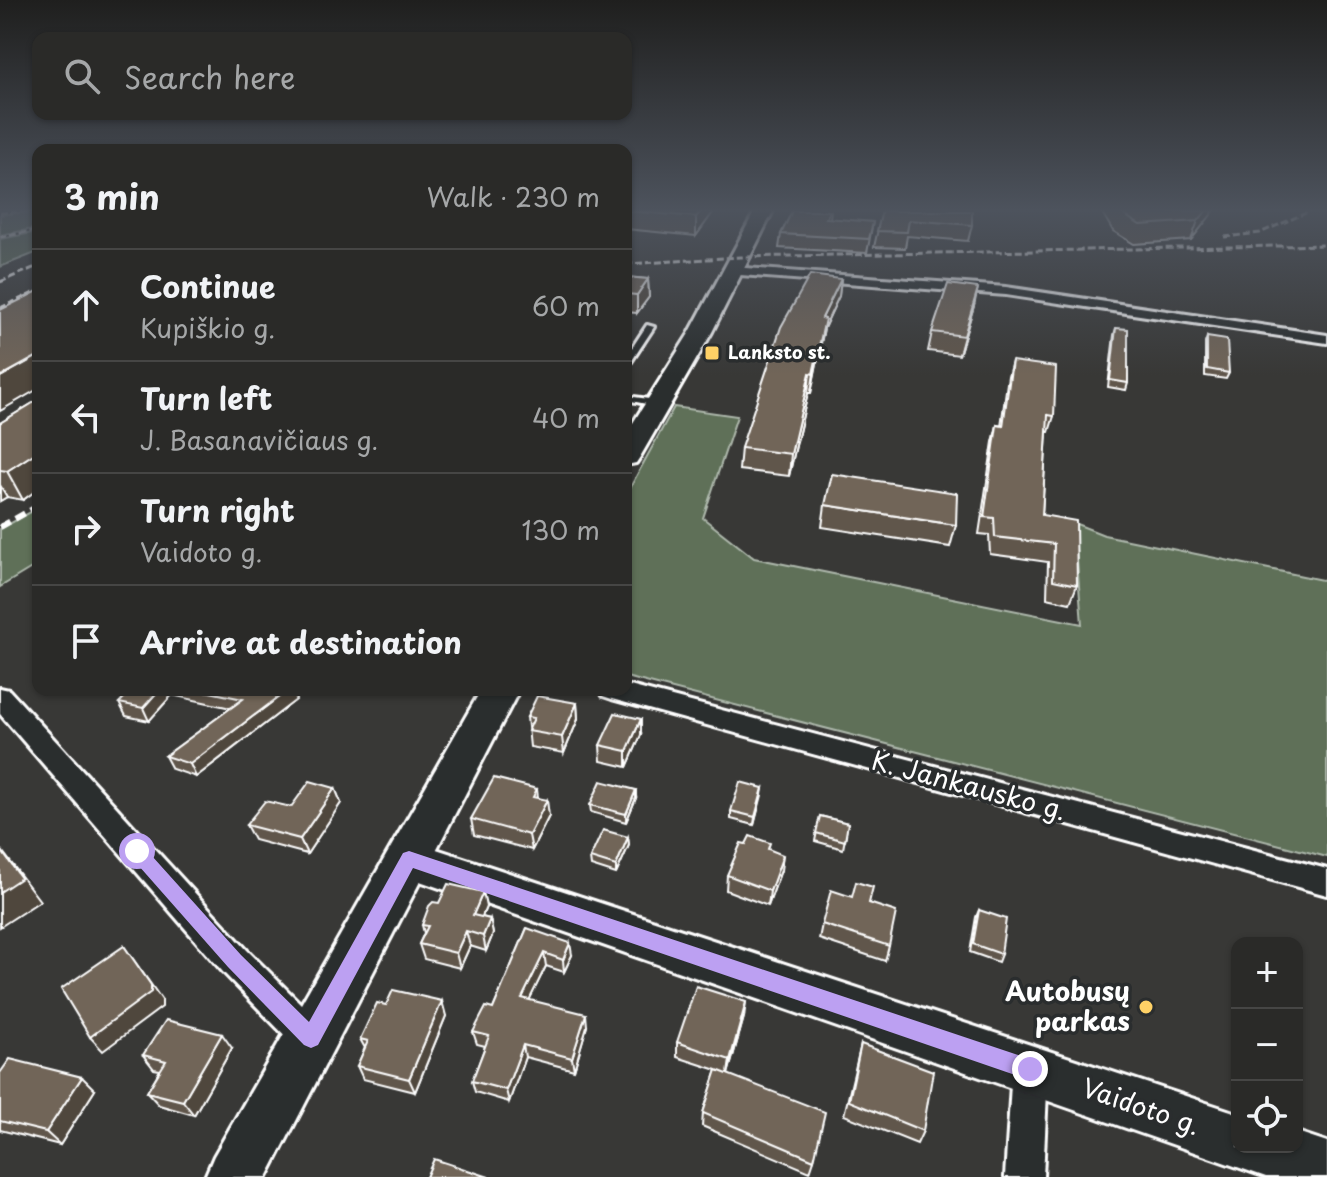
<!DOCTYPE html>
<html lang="en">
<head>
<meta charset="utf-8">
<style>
  body { margin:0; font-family:"Playpen Sans",sans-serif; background:#323230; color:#f1f3f6 }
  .controls { position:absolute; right:24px; bottom:24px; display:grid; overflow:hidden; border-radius:16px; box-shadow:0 2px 6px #0004 }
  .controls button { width:72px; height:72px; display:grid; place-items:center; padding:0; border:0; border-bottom:2px solid #464645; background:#2a2a28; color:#f1f3f6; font:40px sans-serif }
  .stop { position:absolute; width:24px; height:24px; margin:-18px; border:6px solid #bca0f2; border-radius:50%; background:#fff }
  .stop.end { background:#bca0f2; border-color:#fff; box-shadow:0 2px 8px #0008 }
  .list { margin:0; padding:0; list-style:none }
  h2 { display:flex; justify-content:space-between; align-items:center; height:104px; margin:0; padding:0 32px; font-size:34px }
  h2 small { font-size:26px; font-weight:400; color:#a5a7a8 }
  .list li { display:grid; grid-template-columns:52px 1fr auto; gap:24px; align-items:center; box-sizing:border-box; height:112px; padding:0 32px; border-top:2px solid #464645 }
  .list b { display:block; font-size:30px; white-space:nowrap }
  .list p { margin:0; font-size:26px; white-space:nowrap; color:#a5a7a8 }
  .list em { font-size:26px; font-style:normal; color:#a5a7a8 }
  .icon { flex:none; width:44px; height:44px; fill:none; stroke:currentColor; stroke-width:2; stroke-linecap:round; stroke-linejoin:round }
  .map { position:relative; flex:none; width:1327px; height:1177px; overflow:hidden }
  .search { position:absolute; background:#2a2a28; box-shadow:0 2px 6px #0004; left:32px; top:32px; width:600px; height:88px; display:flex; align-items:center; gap:20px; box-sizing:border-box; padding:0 28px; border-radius:16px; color:#a5a7a8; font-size:30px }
  .panel { position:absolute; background:#2a2a28; box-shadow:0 2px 6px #0004; left:32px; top:144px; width:600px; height:552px; border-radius:16px }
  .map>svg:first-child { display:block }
  .green { fill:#5e7059; stroke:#aeb8ac; stroke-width:2 }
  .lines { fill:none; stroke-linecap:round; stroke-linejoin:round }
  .service-casing { stroke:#fff; stroke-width:6 }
  .minor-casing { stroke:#fff; stroke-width:6 }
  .secondary-casing { stroke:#fff; stroke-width:6 }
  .primary-casing { stroke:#fff; stroke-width:6 }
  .service { fill:#2a2d2e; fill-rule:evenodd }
  .minor { fill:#2a2d2e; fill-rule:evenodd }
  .secondary { fill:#2a2d2e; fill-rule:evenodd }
  .primary { fill:#2a2d2e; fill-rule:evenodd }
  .rail-far1 { stroke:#fff; stroke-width:3; stroke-dasharray:7 3; stroke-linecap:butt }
  .rail { stroke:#fff; stroke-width:6; stroke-dasharray:11 6; stroke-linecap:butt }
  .wall { fill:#61574c; stroke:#fff; stroke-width:2 }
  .shaded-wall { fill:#4f473e; stroke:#fff; stroke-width:2 }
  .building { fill:#716558; stroke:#fff; stroke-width:2 }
  .route { fill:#bca0f2 }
  .poi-dot { fill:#ffd166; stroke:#2a2d2e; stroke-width:3 }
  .labels { text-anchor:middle; stroke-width:7; stroke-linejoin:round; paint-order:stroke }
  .far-poi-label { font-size:18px; font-weight:bold; fill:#fff; stroke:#2a2d2e; text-anchor:start }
  .near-street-label { font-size:26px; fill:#fff; stroke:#2a2d2e }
  .near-poi-label { font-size:26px; font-weight:bold; fill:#fff; stroke:#2a2d2e; text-anchor:end }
</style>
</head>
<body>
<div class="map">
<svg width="1327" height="1177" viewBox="0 0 1327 1177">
  <rect width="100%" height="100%" fill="#383836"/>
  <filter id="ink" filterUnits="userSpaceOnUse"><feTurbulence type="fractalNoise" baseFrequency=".0125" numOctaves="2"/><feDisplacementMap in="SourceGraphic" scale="16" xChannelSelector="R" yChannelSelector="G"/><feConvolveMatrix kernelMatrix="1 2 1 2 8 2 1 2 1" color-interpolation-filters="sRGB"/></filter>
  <g filter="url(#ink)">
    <!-- green -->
    <g class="green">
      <path d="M38,211v17l-38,7v-20z"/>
      <path d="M38,232v20l-38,15v-28z"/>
      <path d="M674,407l63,9 -34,102 51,40 328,66 -8,-101 30,12 223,46v276l-701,-180v-182z"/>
      <path d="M38,508v56l-38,23v-58z"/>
    </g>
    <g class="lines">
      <!-- service casing -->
      <g class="service-casing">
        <g id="service">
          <path d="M647,325l7,2 -25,38h-3v-8z"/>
          <path d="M626,396l31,4 4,3 -4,3 -31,-6z"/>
        </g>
      </g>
      <!-- minor casing -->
      <g class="minor-casing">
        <g id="minor">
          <path d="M732,267l274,20 321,48v8l-321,-48 -279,-21v-6z"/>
          <path d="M626,685l701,184v26l-715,-196 -9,-3 -3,-6h26z"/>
          <path d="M0,688l9,2 238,260 76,76 5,12 -5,12 -12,5 -12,-5 -76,-78 -223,-258z"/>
          <path d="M1030,1051l13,5 5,13 -5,108h-38l7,-108 5,-13z"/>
        </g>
      </g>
      <!-- secondary casing -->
      <g class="secondary-casing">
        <path id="secondary" d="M409,840l828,273v34h60v-15l30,10v35h-61l-872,-305 -7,-13 7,-13z"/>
      </g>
      <!-- primary casing -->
      <g class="primary-casing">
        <g id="primary">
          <path d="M755,211h18l-61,121 -72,125 -4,6 -10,2v-31l64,-102z"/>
          <path d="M481,690h38l-252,487h-62l9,-21z"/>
        </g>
      </g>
      <!-- service -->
      <use href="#service" class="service"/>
      <!-- minor -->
      <use href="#minor" class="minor"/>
      <!-- secondary -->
      <use href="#secondary" class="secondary"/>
      <!-- primary -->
      <use href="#primary" class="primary"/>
      <!-- rail-far1 -->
      <g class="rail-far1">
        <path d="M0,213l22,-2"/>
        <path d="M0,237l38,-7"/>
        <path d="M1224,237l36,-4 50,-22"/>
        <path d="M626,264l114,-7 587,-12"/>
        <path d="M0,282l38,-16"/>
        <path d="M0,308l38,-17"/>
      </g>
      <!-- rail -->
      <path class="rail" d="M0,527l38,-21"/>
    </g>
    <!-- wall -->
    <g class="wall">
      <path d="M626,211h88l-18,25 -70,-7z"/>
      <path d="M792,211h39l-1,8 43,3 -6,31 -88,-5 2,-14z"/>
      <path d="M882,211l90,14 -4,16 -61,-5 -2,12 -31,-1z"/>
      <path d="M1101,211h113l-23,29 -57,4 -21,-13z"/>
      <path d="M626,277l22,2 1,18 -12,16 -11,-1z"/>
      <path d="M841,279l-2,17 -15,32 -13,65h-3l-19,83 -50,-6 2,-22z"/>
      <path d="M974,306l-15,49 -31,-4 4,-19z"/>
      <path d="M1116,328l12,55 -2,7 -18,-3 6,-52z"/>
      <path d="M1207,337l22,36 -3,6 -21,-3v-33z"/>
      <path d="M1012,361l42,55 -5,16h-2l-5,83 35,70 -7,18 -23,-5 1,-36 -58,-8 -1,-19 -10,-1 14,-92 4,-17 4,1 7,-50z"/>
      <path d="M38,400v89l-15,11 -16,-3 -7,4v-78z"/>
      <path d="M825,505l131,20 -6,22 -128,-20z"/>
      <path d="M132,690h161l3,10 -100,77 -24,-8 -7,-13 66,-48 -59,-13 -23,26 -23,-5 -7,-13z"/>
      <path d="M577,703l1,16 -14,34 -34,-6 -3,-30z"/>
      <path d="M641,735l-14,32 -26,-6 -1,-16z"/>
      <path d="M335,788l6,15 -34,51 -53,-14 -8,-15z"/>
      <path d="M763,788l-9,37 -23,-6v-8z"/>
      <path d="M537,789l1,9 11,18 -17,34 -58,-15 -3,-16z"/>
      <path d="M636,798l-10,24 -35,-10 -1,-7z"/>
      <path d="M820,816l28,7 -5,26 -28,-8z"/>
      <path d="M628,837l1,8 -13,29 -25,-8 -1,-8z"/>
      <path d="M769,850l12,20 -13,36 -42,-16 1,-15z"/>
      <path d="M483,892l3,15 -4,10 8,2 3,15 -7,17 -16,-5 -10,22 -36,-9 -5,-15 5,-11 -2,-8 17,-22z"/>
      <path d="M869,903l20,43 -4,15 -66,-22 3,-15z"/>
      <path d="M979,910l22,44 -3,8 -28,-10 6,-35z"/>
      <path d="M527,928l45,27 -8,17 -18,-6 -17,34 58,26 -13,44 -49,-13 -16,45 -34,-10 -3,-11 13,-35 -8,-2 -4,-12 20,-23z"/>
      <path d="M386,1005l60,11 -31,76 -52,-13 -6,-13 8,-18 -5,-9z"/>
      <path d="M744,1017l-16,57 86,86 -4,12 -108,-46 1,-13 14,-43 -40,-13v-15z"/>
      <path d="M861,1044l62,87 -6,13 -73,-29z"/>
      <path d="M232,1048l-38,67 -35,-10 -12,-13 13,-22 -6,-1 -11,-14z"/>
      <path d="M0,1073l95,17 -35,55 -60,-15z"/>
    </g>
    <!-- shaded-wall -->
    <g class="shaded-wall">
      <path d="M701,211h13l-18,25v-19z"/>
      <path d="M1206,211h8l-23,29 7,-19z"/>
      <path d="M648,279l1,18 -12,16v-18z"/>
      <path d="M841,279l-2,17 -15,32 -13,65 11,-75z"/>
      <path d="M978,288l-4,18 -15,49 5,-19z"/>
      <path d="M38,356v33l-38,22v-34z"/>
      <path d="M810,373l-2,20 -19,83 2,-22z"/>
      <path d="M38,451v38l-15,11 -16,-29z"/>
      <path d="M0,485l7,12 -7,4z"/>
      <path d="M159,690h11l2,5 -23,26 -6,-13z"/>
      <path d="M288,690h5l3,10 -100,77 -6,-13z"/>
      <path d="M577,703l1,16 -14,34 -2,-16z"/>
      <path d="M641,719v16l-14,32v-16z"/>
      <path d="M335,788l6,15 -34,51 -7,-15z"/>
      <path d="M763,788l-1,7 -8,30 1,-8z"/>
      <path d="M636,790v8l-10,24v-8z"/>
      <path d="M547,800l2,16 -17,34 -3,-15z"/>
      <path d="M628,837l1,8 -13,29v-8z"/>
      <path d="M0,848l40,53 -40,26z"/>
      <path d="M783,855l-2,15 -13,36 2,-15z"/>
      <path d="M483,892l3,15 -10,24 -3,-16z"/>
      <path d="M490,919l3,15 -7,17 -3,-15z"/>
      <path d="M466,931l4,15 -10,22 -4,-15z"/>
      <path d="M570,943l2,12 -8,17 -1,-12z"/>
      <path d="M124,946l38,54v7l-59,44 -13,-14z"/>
      <path d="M544,953l2,13 -22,45 -2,-13z"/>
      <path d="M442,1001l4,15 -31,76 -6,-13z"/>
      <path d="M746,1002l-2,15 -16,57 2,-14z"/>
      <path d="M586,1014l1,12 -13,44 -2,-12z"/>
      <path d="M222,1034l10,14 -38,67 -11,-14z"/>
      <path d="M523,1045l2,12 -16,45 -3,-12z"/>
      <path d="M82,1077l13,13 -35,55 -14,-13z"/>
    </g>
    <!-- building -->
    <g class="building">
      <path d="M628,211h73l-5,6z"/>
      <path d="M792,211h38l-4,7 47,4 -4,17 -88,-5z"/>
      <path d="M882,211h90v14l-63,-5 -2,12 -30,-1z"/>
      <path d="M1118,211h88l-8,10 -58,4z"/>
      <path d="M810,275l31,4 -19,39 3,1 -12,55 -3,-1 -19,81 -50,-6 40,-121z"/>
      <path d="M626,277l22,2 -11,16 -11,-1z"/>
      <path d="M948,284l30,4 -14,48 -32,-4z"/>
      <path d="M36,292h2v64l-38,21v-67z"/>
      <path d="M1116,328l12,1v54l-18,-3z"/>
      <path d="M1207,337l20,3 2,33 -22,-4z"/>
      <path d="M1012,361l44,6 -2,49 -6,-1 -6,100 34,6 1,64 -24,-5 1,-36 -59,-7 -1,-19 -10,-1 13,-92 6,1z"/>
      <path d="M38,400v51l-31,20 -7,-1v-47z"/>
      <path d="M832,474l125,19 -1,32 -131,-20z"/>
      <path d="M132,690h27l-16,18 -24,-5z"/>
      <path d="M200,690h88l-98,74 -25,-8 78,-57z"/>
      <path d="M537,696l40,7 -15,34 -34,-6 6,-13 -7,-1z"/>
      <path d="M615,713l26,6 -14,32 -27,-6z"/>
      <path d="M494,778l43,11 -4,8 14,3 -18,35 -58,-16z"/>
      <path d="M310,781l25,7 -35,51 -54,-14 19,-24 26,6z"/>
      <path d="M601,781l35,9 -10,24 -36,-9z"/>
      <path d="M740,782l23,6 -8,29 -24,-6z"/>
      <path d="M820,816l28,7 -3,18 -29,-8z"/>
      <path d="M603,830l25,7 -12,29 -26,-8z"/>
      <path d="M750,836l20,7 -2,6 15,6 -13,36 -43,-16 14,-32 5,1z"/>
      <path d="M0,849l21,29 -21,14z"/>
      <path d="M856,882l17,5 -4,16 27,9 -7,34 -67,-22 9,-34 21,7z"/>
      <path d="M448,884l35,8 -10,23 17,4 -7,17 -17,-5 -10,22 -37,-9 9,-18 -6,-1 7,-19 4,-4 6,1z"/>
      <path d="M979,910l27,9 -5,35 -28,-10z"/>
      <path d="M527,928l43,15 -7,17 -19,-7 -22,45 64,16 -14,44 -49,-13 -17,45 -34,-9 17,-45 -16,-4 13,-25 7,2z"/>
      <path d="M124,946l27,39v7l-61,45 -29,-48z"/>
      <path d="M696,986l50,16 -16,58 -53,-18z"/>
      <path d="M393,990l49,11 -33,78 -52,-13 11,-25 -8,-2 17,-36 9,2z"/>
      <path d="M166,1020l56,14 -39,67 -36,-9 19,-31 -23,-6z"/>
      <path d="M861,1044l72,27 -10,60 -74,-30z"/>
      <path d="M10,1059l72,18 -36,55 -46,-11v-48z"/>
      <path d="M717,1070l108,42 -11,48 -111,-47z"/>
      <path d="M434,1159l55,18h-63z"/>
    </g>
  </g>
  <!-- sky -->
  <linearGradient id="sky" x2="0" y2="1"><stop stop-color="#1f1f1e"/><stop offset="0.56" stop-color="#4d535d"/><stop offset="1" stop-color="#4d535d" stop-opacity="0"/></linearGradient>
  <rect width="1327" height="375" fill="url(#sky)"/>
  <!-- route -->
  <path class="route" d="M137,844l6,2 98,109 68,67 94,-169 6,-2 621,208 7,3 3,7 -3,8 -7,3 -617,-212 -95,177 -7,3 -7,-3 -76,-78 -97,-110 -3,-6 3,-5z"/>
  <!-- markers -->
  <g class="poi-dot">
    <rect x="704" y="345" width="16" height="16" rx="4"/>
    <circle cx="1146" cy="1007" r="8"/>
  </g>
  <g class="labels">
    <!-- far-poi labels -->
    <g class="far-poi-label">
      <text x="728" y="359">Lanksto st.</text>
    </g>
    <!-- near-street labels -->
    <g class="near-street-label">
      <text transform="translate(969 786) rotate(15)" y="9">K. Jankausko g.</text>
      <text transform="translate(1141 1107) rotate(19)" y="9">Vaidoto g.</text>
    </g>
    <!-- near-poi labels -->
    <g class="near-poi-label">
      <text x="1130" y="1001">Autobusų<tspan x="1130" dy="30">parkas</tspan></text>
    </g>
  </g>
</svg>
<div class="controls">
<button>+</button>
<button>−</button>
<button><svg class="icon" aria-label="locate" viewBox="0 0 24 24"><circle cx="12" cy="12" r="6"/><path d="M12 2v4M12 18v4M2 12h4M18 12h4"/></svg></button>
</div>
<div class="stop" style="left:137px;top:851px"></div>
<div class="stop end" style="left:1030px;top:1069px"></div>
<div class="search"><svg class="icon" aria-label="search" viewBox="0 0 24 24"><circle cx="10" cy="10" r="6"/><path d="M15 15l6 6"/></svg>Search here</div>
<section class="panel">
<h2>3 min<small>Walk · 230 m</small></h2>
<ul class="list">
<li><svg class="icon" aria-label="ahead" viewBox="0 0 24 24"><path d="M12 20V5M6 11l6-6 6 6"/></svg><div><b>Continue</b><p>Kupiškio g.</p></div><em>60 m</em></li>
<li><svg class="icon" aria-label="left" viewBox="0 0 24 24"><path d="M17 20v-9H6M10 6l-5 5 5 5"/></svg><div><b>Turn left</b><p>J. Basanavičiaus g.</p></div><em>40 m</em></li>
<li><svg class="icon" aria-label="right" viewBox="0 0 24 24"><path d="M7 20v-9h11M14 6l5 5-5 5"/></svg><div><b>Turn right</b><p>Vaidoto g.</p></div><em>130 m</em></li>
<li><svg class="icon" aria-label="arrive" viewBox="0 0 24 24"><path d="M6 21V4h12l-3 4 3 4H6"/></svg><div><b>Arrive at destination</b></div></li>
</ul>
</section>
</div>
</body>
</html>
